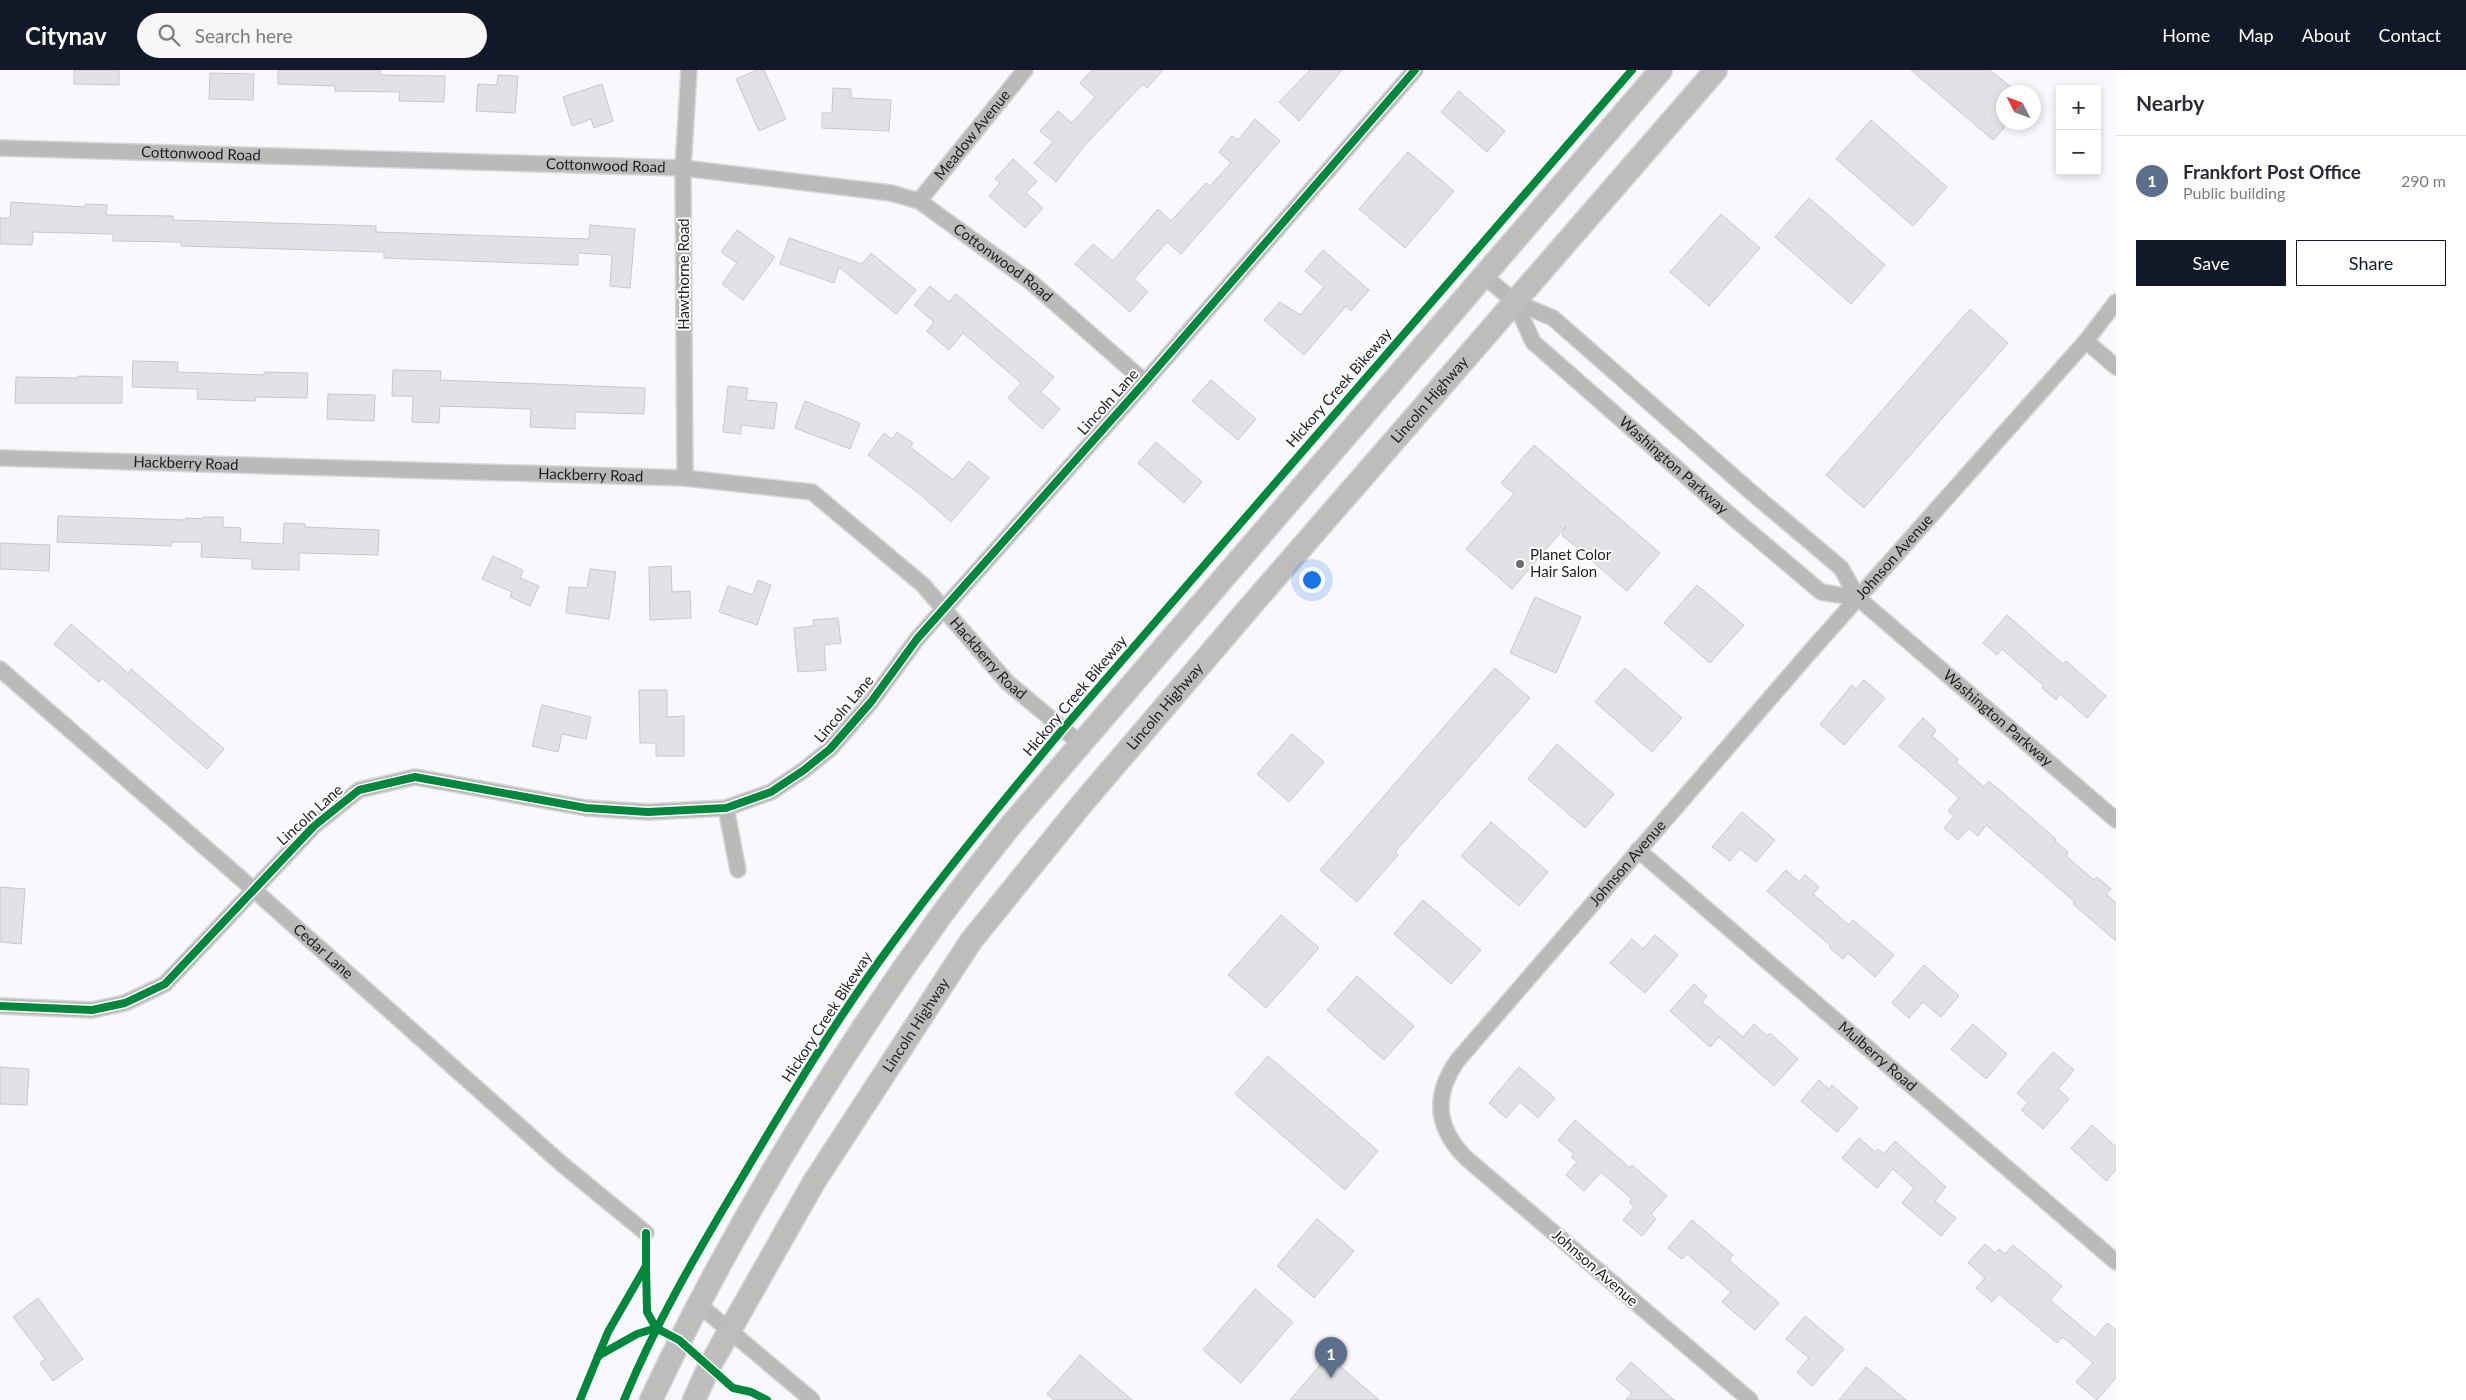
<!DOCTYPE html>
<html lang="en">
<head>
<meta charset="utf-8">
<style>
  body { margin:0; font-family:Lato,sans-serif; background:#f7f7f7; color:#2b2b33 }
  .controls { position:absolute; right:15px; top:15px; display:grid; overflow:hidden; border-radius:0px; box-shadow:0 2px 8px #0003 }
  .controls button { width:45px; height:45px; display:grid; place-items:center; padding:0; border:0; border-bottom:1px solid #e1e1e2; background:#fff; color:#2b2b33; font:25px sans-serif }
  .compass { position:absolute; left:1996px; top:15px; width:45px; height:45px; border-radius:50%; background:#fff; box-shadow:0 2px 8px #0003; rotate:312deg }
  .you { position:absolute; left:1311px; top:509px; width:18px; height:18px; margin:-12px; border:4px solid #fff; border-radius:50%; background:#1a73e8; box-shadow:0 0 0 8px #1a73e833 }
  .badge { display:grid; place-items:center; width:32px; height:32px; border-radius:50%; background:#111827; color:#fff; font-size:16px; font-weight:700 }
  .pin { position:absolute; translate:-50% -41px; filter:drop-shadow(0 1px 2px #0008) }
  .pin::after { content:''; position:absolute; top:26px; width:18px; height:15px; background:inherit; clip-path:polygon(0 0,100% 0,50% 100%) }
  .list { margin:0; padding:0; list-style:none }
  h2 { display:flex; justify-content:space-between; align-items:center; height:65px; margin:0; padding:0 20px; font-size:21px }
  h2 small { font-size:16px; font-weight:400; color:#7c7c81 }
  .list li { display:grid; grid-template-columns:32px 1fr auto; gap:15px; align-items:center; box-sizing:border-box; height:90px; padding:0 20px; border-top:1px solid #e1e1e2 }
  .list b { display:block; font-size:19px; white-space:nowrap }
  .list p { margin:0; font-size:16px; white-space:nowrap; color:#7c7c81 }
  .list em { font-size:16px; font-style:normal; color:#7c7c81 }
  .actions { display:flex; gap:10px; padding:15px 20px }
  .actions a { flex:1; padding:11px 0; border:1px solid #111827; border-radius:0px; text-align:center; font-size:18px; color:#111827 }
  .actions .main { background:#111827; color:#fff }
  .icon { flex:none; width:28px; height:28px; fill:none; stroke:currentColor; stroke-width:2; stroke-linecap:round; stroke-linejoin:round }
  .map { position:relative; flex:none; width:2116px; height:1330px; overflow:hidden }
  header { display:flex; align-items:center; gap:30px; box-sizing:border-box; height:70px; padding:0 25px; background:#111827; color:#fff }
  header strong { font-size:24px }
  nav { display:flex; gap:28px; margin-inline-start:auto; font-size:18px }
  .search { width:350px; height:45px; background:#f7f7f7; display:flex; align-items:center; gap:12px; box-sizing:border-box; padding:0 18px; border-radius:28px; color:#7c7c81; font-size:19px }
  main { display:flex }
  aside { flex:1; background:#fff }
  .map>svg:first-child { display:block }
  .building { fill:#e2e2e6; stroke:#c7c8cb }
  .lines { fill:none; stroke-linecap:round; stroke-linejoin:round }
  .street-casing { stroke:#d7d7d9; stroke-width:18 }
  .primary-casing { stroke:#d7d7d9; stroke-width:25 }
  .street { stroke:#babab9; stroke-width:15 }
  .primary { stroke:#bdbdbc; stroke-width:22 }
  .cycleway-casing { stroke:#fff; stroke-width:11 }
  .cycleway { stroke:#00873e; stroke-width:8 }
  .poi-dot { fill:#6b6b6f; stroke:#fff; stroke-width:2 }
  .labels { text-anchor:middle; stroke-width:4; stroke-linejoin:round; paint-order:stroke }
  .street-label { font-size:15px; fill:#1e1e23; stroke:#fff }
  .poi-label { font-size:15px; fill:#1e1e23; stroke:#fff; text-anchor:start }
</style>
</head>
<body>
<header>
<strong>Citynav</strong>
<div class="search"><svg class="icon" aria-label="search" viewBox="0 0 24 24"><circle cx="10" cy="10" r="6"/><path d="M15 15l6 6"/></svg>Search here</div>
<nav><a>Home</a><a>Map</a><a>About</a><a>Contact</a></nav>
</header>
<main>
<div class="map">
<svg width="2116" height="1330" viewBox="0 0 2116 1330">
  <rect width="100%" height="100%" fill="#f9f9fd"/>
  <!-- building -->
  <g class="building">
    <path d="M74,0h45v15l-45,-1z"/>
    <path d="M278,0h102v5l65,1 -1,26 -45,-1 1,-9 -65,-1v-5l-57,-2z"/>
    <path d="M757,0h7l22,49 -27,12 -23,-52z"/>
    <path d="M1092,0h71l-16,18 -4,-4 -58,61 -29,37 -22,-19 19,-21 -13,-11 18,-20 14,12 23,-26 -15,-14z"/>
    <path d="M1310,0h32l-43,51 -20,-19z"/>
    <path d="M1911,0h79l27,22h-13v36l-11,12z"/>
    <path d="M210,3l44,1 -1,26 -44,-1z"/>
    <path d="M498,5l20,1 -3,37 -39,-2 2,-27 19,1z"/>
    <path d="M602,14l11,37 -19,7 -3,-9 -19,7 -9,-29z"/>
    <path d="M833,18l18,1v9l40,2 -2,31 -67,-3v-15h10z"/>
    <path d="M1459,21l46,40 -18,21 -46,-40z"/>
    <path d="M1255,49l25,22 -99,113 -14,-12 -33,37 14,13 -18,20 -55,-48 18,-20 20,17 45,-52 13,12 35,-38 4,3 21,-23 -12,-11 13,-16 6,4z"/>
    <path d="M1871,50l76,67 -34,39 -77,-67z"/>
    <path d="M1408,82l46,39 -49,57 -46,-39z"/>
    <path d="M1013,89l24,22 -11,12 17,15 -18,20 -36,-32 11,-13 -5,-4z"/>
    <path d="M1809,128l76,67 -34,39 -76,-67z"/>
    <path d="M11,132l74,5v-3l22,1 -1,10 67,1v4l203,6v6l213,7 1,-14 45,4 -5,59 -20,-2 2,-31 -34,-2v12l-194,-7v-6l-203,-6v-4l-68,-1v-7l-80,-2 -1,13 -32,-1v-26h10z"/>
    <path d="M1721,144l39,34 -51,58 -39,-34z"/>
    <path d="M737,160l38,27 -32,43 -21,-16 15,-21 -16,-11z"/>
    <path d="M789,168l73,26 9,-11 45,37 -20,24 -57,-47 -5,16 -54,-19z"/>
    <path d="M1323,180l46,40 -18,21 -5,-5 -42,49 -40,-35 16,-18 20,13 24,-28 -19,-16z"/>
    <path d="M930,216l19,16 7,-8 98,83 -13,15 19,17 -18,20 -34,-31 13,-15 -58,-50 -14,17 -22,-19 7,-9 -20,-17z"/>
    <path d="M1970,239l38,34 -144,165 -38,-33z"/>
    <path d="M133,291l45,1 -1,10 87,3v-3l44,1 -1,25 -51,-1 -1,4 -58,-2 1,-10 -66,-2z"/>
    <path d="M393,300l48,1 -1,9 205,8 -1,26 -69,-2v17l-45,-2 1,-18 -91,-3 -1,17 -27,-1 1,-26h-21z"/>
    <path d="M78,306l44,1v26h-107l1,-26 62,1z"/>
    <path d="M1211,310l45,39 -18,21 -46,-39z"/>
    <path d="M728,316l20,2 -2,12 31,3 -3,26 -33,-4v9l-18,-2z"/>
    <path d="M328,324l47,1 -1,26 -47,-2z"/>
    <path d="M805,331l55,22 -10,26 -55,-21z"/>
    <path d="M897,362l16,11 -3,4 43,33 16,-19 20,17 -38,44 -30,-27 -53,-40 16,-22 8,6z"/>
    <path d="M1156,372l46,40 -18,21 -46,-40z"/>
    <path d="M1534,375l126,108 -33,38 -65,-56 4,-9 -54,63 -46,-40 48,-55 -13,-11z"/>
    <path d="M58,446l128,4v-2l17,1v-2h20v10l18,1 -1,14 43,2 1,-21 21,1v3l74,3 -1,25 -79,-2v17l-47,-1v-10l-51,-2 1,-15h-30l-1,4 -114,-4z"/>
    <path d="M0,473l50,2 -1,26 -49,-2z"/>
    <path d="M493,486l30,14 -3,8 19,8 -9,20 -20,-9 2,-5 -30,-13z"/>
    <path d="M671,496l1,26 18,-1 1,27 -41,2 -1,-53z"/>
    <path d="M590,499l26,3 -7,47 -43,-6 3,-26 18,1z"/>
    <path d="M758,510l13,5 -14,40 -38,-13 9,-26 25,9z"/>
    <path d="M1697,515l47,40 -34,38 -46,-40z"/>
    <path d="M1535,527l46,20 -25,56 -46,-20z"/>
    <path d="M2007,545l56,49 3,-3 40,35 -19,22 -27,-24 -4,6 -14,-12 2,-2 -42,-37 -5,6 -14,-12z"/>
    <path d="M838,548l3,25 -17,2 2,25 -28,2 -4,-44 20,-2 -1,-6z"/>
    <path d="M71,554l57,49 3,-4 93,80 -17,20 -105,-91 -3,4 -45,-38z"/>
    <path d="M1495,598l35,30 -135,154 3,3 -41,47 -37,-32z"/>
    <path d="M1625,598l57,50 -30,34 -57,-50z"/>
    <path d="M1864,610l21,18 -41,47 -24,-21 32,-39 4,4z"/>
    <path d="M639,620h28v27l17,-1v40h-28v-13h-16z"/>
    <path d="M542,635l49,12 -5,22 -24,-5 -4,18 -26,-6z"/>
    <path d="M1923,648l13,12 -4,6 26,23 -2,3 28,25 5,-6 67,58 -1,2 13,11 -2,4 28,24 3,-3 14,12 -5,5 10,9v38l-43,-37 2,-2 -89,-77 -8,11 -9,-8 -11,12 -14,-12 10,-12 -6,-5 11,-13 -60,-52z"/>
    <path d="M1292,664l32,28 -35,40 -32,-28z"/>
    <path d="M1557,674l57,50 -29,34 -57,-49z"/>
    <path d="M1742,742l33,28 -19,22 -16,-13 -10,12 -18,-14z"/>
    <path d="M1491,752l57,50 -29,34 -58,-50z"/>
    <path d="M1786,800l13,12 6,-7 14,12 -6,7 36,31 4,-5 41,35 -19,22 -27,-24 -5,6 -14,-12 2,-1 -64,-55z"/>
    <path d="M0,817l25,2 -4,55 -21,-2z"/>
    <path d="M1423,830l58,50 -30,34 -57,-50z"/>
    <path d="M1281,845l38,33 -53,60 -38,-33z"/>
    <path d="M1655,865l23,20 -33,38 -35,-30 22,-24 11,10z"/>
    <path d="M1924,895l35,31 -18,21 -18,-15 -14,16 -17,-15z"/>
    <path d="M1357,906l57,50 -30,34 -57,-50z"/>
    <path d="M1694,914l13,12 -5,6 41,35 11,-13 13,12 3,-3 28,26 -24,27 -55,-49 -9,10 -40,-36z"/>
    <path d="M1973,954l34,30 -21,25 -35,-30z"/>
    <path d="M2053,982l21,18 -16,19 11,10 -26,30 -22,-19 7,-7 -11,-10z"/>
    <path d="M1268,986l110,95 -33,39 -110,-96z"/>
    <path d="M0,997l29,2 -2,36 -27,-1z"/>
    <path d="M1519,997l36,31 -17,20 -18,-16 -14,16 -17,-15z"/>
    <path d="M1819,1010l10,9 3,-4 26,23 -21,24 -36,-31z"/>
    <path d="M1575,1050l55,48 2,-3 35,31 -16,18 5,5 -14,17 -19,-16 11,-13 -5,-5 3,-3 -31,-27 -17,19 -18,-16 11,-13 -6,-5 3,-3 -16,-14z"/>
    <path d="M2092,1055l24,22v23l-10,11 -35,-33z"/>
    <path d="M1859,1068l16,14 3,-3 6,5 11,-13 51,46 -11,14 21,17 -15,18 -39,-33 12,-15 -21,-19 -16,19 -35,-30z"/>
    <path d="M1317,1149l37,32 -40,47 -37,-32z"/>
    <path d="M1692,1150l41,35 -4,5 50,43 -24,27 -33,-28 9,-10 -44,-38 -5,5 -14,-11z"/>
    <path d="M1985,1174l10,9 4,-4 6,5 8,-9 49,41 -12,14 45,38 12,-15 9,7v48l-19,22 -21,-18 17,-19 -30,-26 -6,6 -58,-49 -7,8 -16,-14 9,-10 -17,-15z"/>
    <path d="M1255,1219l38,33 -52,61 -38,-33z"/>
    <path d="M38,1228l45,61 -30,22 -13,-18 5,-4 -32,-42z"/>
    <path d="M1805,1246l39,33 -32,37 -15,-14 12,-14 -23,-19z"/>
    <path d="M1080,1285l52,45h-78l-7,-6z"/>
    <path d="M1328,1286l51,44h-89z"/>
    <path d="M1631,1292l43,38h-48l6,-7 -16,-14z"/>
    <path d="M1866,1297l40,33h-67z"/>
  </g>
  <g class="lines">
    <!-- street casing -->
    <g class="street-casing">
      <g id="street">
        <path id="s1" d="M0,78l683,20 208,25 28,8 112,81 114,100"/>
        <path id="s2" d="M919,131l106,-131"/>
        <path id="s3" d="M1484,206l31,26 38,16 198,174 90,76 17,30 258,222"/>
        <path id="s4" d="M1515,232l18,40 197,173 91,77 37,6"/>
        <path d="M2086,271l30,26"/>
        <path id="s5" d="M0,388l685,20 127,14 111,93 84,97 73,61"/>
        <path d="M685,408l-2,-310 6,-98"/>
        <path id="s6" d="M0,599l253,220 310,276 83,68"/>
        <path d="M726,738l12,62"/>
        <path id="s7" d="M1638,780l478,412"/>
        <path d="M0,936l92,4 33,-7 40,-19 149,-158 45,-36 56,-13 171,31 62,4 78,-4 45,-16 33,-22 26,-21 41,-47 46,-63 228,-257 270,-312"/>
        <path d="M698,1234l114,96"/>
        <path id="s8" d="M1750,1330l-284,-242c-30,-30 -33,-62 -9,-97l352,-408 277,-312 30,-39"/>
      </g>
    </g>
    <!-- primary casing -->
    <g class="primary-casing">
      <g id="primary">
        <path d="M651,1330c79,-167 176,-326 284,-476 24,-34 50,-66 76,-99l650,-755"/>
        <path id="s9" d="M694,1330l15,-33 105,-185 157,-241 110,-136 168,-197 467,-538"/>
      </g>
    </g>
    <!-- street -->
    <use href="#street" class="street"/>
    <!-- primary -->
    <use href="#primary" class="primary"/>
    <!-- cycleway casing -->
    <g class="cycleway-casing">
      <g id="cycleway">
        <path d="M0,936l92,4 33,-7 40,-19 149,-158 45,-36 56,-13 171,31 62,4 78,-4 45,-16 33,-22 26,-21 41,-47 46,-63 228,-257 270,-312"/>
        <path d="M646,1196l1,46 9,16 23,12 54,48 18,4 16,8"/>
        <path d="M598,1286l39,-22 19,-6"/>
        <path d="M580,1330l28,-68 38,-66v-33"/>
        <path d="M624,1330c31,-75 71,-144 113,-214 49,-83 99,-167 157,-245 53,-72 111,-142 168,-211l570,-660"/>
      </g>
    </g>
    <!-- cycleway -->
    <use href="#cycleway" class="cycleway"/>
  </g>
  <!-- markers -->
  <circle class="poi-dot" cx="1520" cy="494" r="5"/>
  <g class="labels">
    <!-- street labels -->
    <g class="street-label">
      <text dy="5" stroke="none"><textPath href="#s2" startOffset="85">Meadow Avenue</textPath></text>
      <text dy="5" stroke="none"><textPath href="#s1" startOffset="201">Cottonwood Road</textPath></text>
      <text dy="5" stroke="none"><textPath href="#s1" startOffset="606">Cottonwood Road</textPath></text>
      <text dy="5" stroke="none"><textPath href="#s1" startOffset="1026">Cottonwood Road</textPath></text>
      <text transform="translate(684 204) rotate(-90)" y="5">Hawthorne Road</text>
      <text transform="translate(1339 318) rotate(-49)" y="5">Hickory Creek Bikeway</text>
      <text dy="5" stroke="none"><textPath href="#s9" startOffset="1246">Lincoln Highway</textPath></text>
      <text transform="translate(1108 332) rotate(-48)" y="5">Lincoln Lane</text>
      <text dy="5" stroke="none"><textPath href="#s5" startOffset="186">Hackberry Road</textPath></text>
      <text dy="5" stroke="none"><textPath href="#s4" startOffset="231">Washington Parkway</textPath></text>
      <text dy="5" stroke="none"><textPath href="#s5" startOffset="591">Hackberry Road</textPath></text>
      <text dy="5" stroke="none"><textPath href="#s8" startOffset="1148">Johnson Avenue</textPath></text>
      <text dy="5" stroke="none"><textPath href="#s5" startOffset="1056">Hackberry Road</textPath></text>
      <text transform="translate(1075 626) rotate(-50)" y="5">Hickory Creek Bikeway</text>
      <text dy="5" stroke="none"><textPath href="#s9" startOffset="841">Lincoln Highway</textPath></text>
      <text transform="translate(844 639) rotate(-50)" y="5">Lincoln Lane</text>
      <text dy="5" stroke="none"><textPath href="#s3" startOffset="682">Washington Parkway</textPath></text>
      <text transform="translate(310 745) rotate(-42)" y="5">Lincoln Lane</text>
      <text dy="5" stroke="none"><textPath href="#s8" startOffset="742">Johnson Avenue</textPath></text>
      <text dy="5" stroke="none"><textPath href="#s6" startOffset="429">Cedar Lane</textPath></text>
      <text transform="translate(827 947) rotate(-57)" y="5">Hickory Creek Bikeway</text>
      <text dy="5" stroke="none"><textPath href="#s9" startOffset="436">Lincoln Highway</textPath></text>
      <text dy="5" stroke="none"><textPath href="#s7" startOffset="316">Mulberry Road</textPath></text>
      <text transform="translate(1595 1198) rotate(41)" y="5">Johnson Avenue</text>
    </g>
    <!-- poi labels -->
    <g class="poi-label">
      <text x="1530" y="490">Planet Color<tspan x="1530" dy="17">Hair Salon</tspan></text>
    </g>
  </g>
</svg>
<div class="controls">
<button>+</button>
<button>−</button>
</div>
<svg class="compass" viewBox="-18 -18 36 36"><path d="M0-13l5 13h-10z" fill="#e53935"/><path d="M0 13l5-13h-10z" fill="#7c7c81"/></svg>
<div class="you"></div>
<div class="pin badge" style="left:1331px;top:1308px;background:#5c6f8a">1</div>
</div>
<aside>
<h2>Nearby<small></small></h2>
<ul class="list">
<li><span class="badge" style="background:#5c6f8a">1</span><div><b>Frankfort Post Office</b><p>Public building</p></div><em>290 m</em></li>
</ul>
<div class="actions"><a class="main">Save</a><a>Share</a></div>
</aside>
</main>
</body>
</html>
